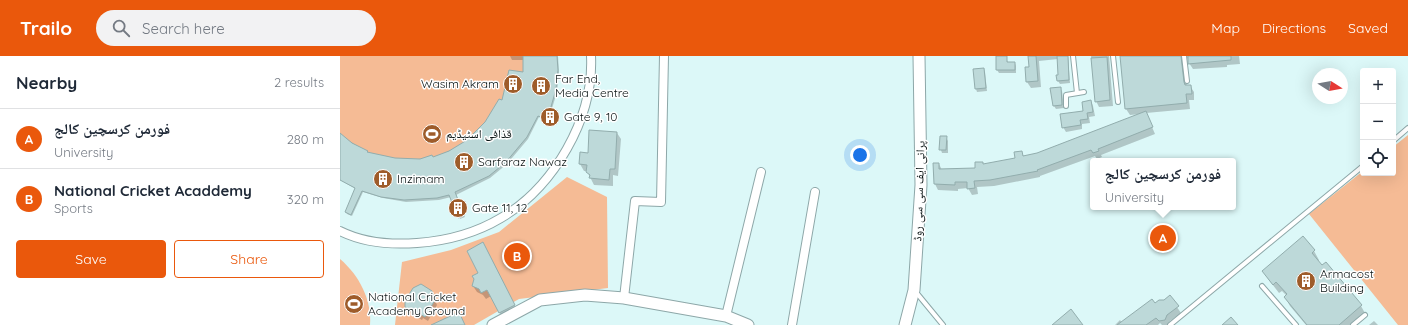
<!DOCTYPE html>
<html lang="en">
<head>
<meta charset="utf-8">
<style>
  body { margin:0; font-family:Quicksand,"Noto Naskh Arabic",sans-serif; background:#f2f2f3; color:#1f2937 }
  .controls { position:absolute; right:12px; top:12px; display:grid; overflow:hidden; border-radius:4px; box-shadow:0 4px 16px #0002 }
  .controls button { width:36px; height:36px; display:grid; place-items:center; padding:0; border:0; border-bottom:1px solid #e0e1e3; background:#fff; color:#1f2937; font:20px sans-serif }
  .compass { position:absolute; left:972px; top:12px; width:36px; height:36px; border-radius:50%; background:#fff; box-shadow:0 4px 16px #0002; rotate:101deg }
  .you { position:absolute; left:520px; top:99px; width:14px; height:14px; margin:-10px; border:3px solid #fff; border-radius:50%; background:#1a73e8; box-shadow:0 0 0 6px #1a73e833 }
  .badge { display:grid; place-items:center; width:26px; height:26px; border-radius:50%; background:#ea580c; color:#fff; font-size:13px; font-weight:700 }
  .pin { position:absolute; translate:-50% -50%; border:2px solid #fff; box-shadow:0 1px 4px #0006 }
  .popup { position:absolute; left:750px; top:102px; width:146px; height:52px; box-sizing:border-box; display:grid; place-content:center; border-radius:4px; background:#fff; filter:drop-shadow(0 1px 3px #0005); font-size:13px; white-space:nowrap; color:#747a83 }
  .popup b { font-size:15px; color:#1f2937 }
  .popup::after { content:''; position:absolute; left:50%; top:100%; margin-left:-8px; border:8px solid transparent; border-top-color:#fff }
  .list { margin:0; padding:0; list-style:none }
  h2 { display:flex; justify-content:space-between; align-items:center; height:52px; margin:0; padding:0 16px; font-size:17px }
  h2 small { font-size:13px; font-weight:400; color:#747a83 }
  .list li { display:grid; grid-template-columns:26px 1fr auto; gap:12px; align-items:center; box-sizing:border-box; height:60px; padding:0 16px; border-top:1px solid #e0e1e3 }
  .list b { display:block; font-size:15px; white-space:nowrap }
  .list p { margin:0; font-size:13px; white-space:nowrap; color:#747a83 }
  .list em { font-size:13px; font-style:normal; color:#747a83 }
  .actions { display:flex; gap:8px; padding:12px 16px }
  .actions a { flex:1; padding:9px 0; border:1px solid #ea580c; border-radius:4px; text-align:center; font-size:14px; color:#ea580c }
  .actions .main { background:#ea580c; color:#fff }
  .icon { flex:none; width:22px; height:22px; fill:none; stroke:currentColor; stroke-width:2; stroke-linecap:round; stroke-linejoin:round }
  .map { position:relative; flex:none; width:1068px; height:269px; overflow:hidden }
  header { display:flex; align-items:center; gap:24px; box-sizing:border-box; height:56px; padding:0 20px; background:#ea580c; color:#fff }
  header strong { font-size:19px }
  nav { display:flex; gap:22px; margin-inline-start:auto; font-size:14px }
  .search { width:280px; height:36px; background:#f2f2f3; display:flex; align-items:center; gap:10px; box-sizing:border-box; padding:0 14px; border-radius:22px; color:#747a83; font-size:15px }
  main { display:flex }
  aside { flex:1; background:#fff }
  .map>svg:first-child { display:block }
  .green { fill:#f5bb95 }
  .shadow { fill:#0003 }
  .building { fill:#bdd9d9; stroke:#92adad }
  .lines { fill:none; stroke-linecap:round; stroke-linejoin:round }
  .lane-casing { stroke:#8da7a8; stroke-width:6 }
  .street-casing { stroke:#8da7a8; stroke-width:10 }
  .secondary-casing { stroke:#8da7a8; stroke-width:13 }
  .lane { stroke:#fff; stroke-width:4 }
  .street { stroke:#fff; stroke-width:8 }
  .secondary { stroke:#fff; stroke-width:11 }
  .labels { text-anchor:middle; stroke-width:3; stroke-linejoin:round; paint-order:stroke }
  .poi-label { font-size:12px; fill:#0a1414; stroke:#fff; text-anchor:start }
  .street-label { font-size:12px; fill:#0a1414; stroke:#fff }
</style>
</head>
<body>
<header>
<strong>Trailo</strong>
<div class="search"><svg class="icon" aria-label="search" viewBox="0 0 24 24"><circle cx="10" cy="10" r="6"/><path d="M15 15l6 6"/></svg>Search here</div>
<nav><a>Map</a><a>Directions</a><a>Saved</a></nav>
</header>
<main>
<aside>
<h2>Nearby<small>2 results</small></h2>
<ul class="list">
<li><span class="badge">A</span><div><b>فورمن کرسچین کالج</b><p>University</p></div><em>280 m</em></li>
<li><span class="badge">B</span><div><b>National Cricket Acaddemy</b><p>Sports</p></div><em>320 m</em></li>
</ul>
<div class="actions"><a class="main">Save</a><a>Share</a></div>
</aside>
<div class="map">
<svg width="1068" height="269" viewBox="0 0 1068 269">
  <rect width="100%" height="100%" fill="#dcf8f8"/>
  <!-- green -->
  <g class="green">
    <path d="M0,0h205l-26,86 -179,37z"/>
    <path d="M1068,79v190h-10l-89,-111 54,-43v2h30v-26z"/>
    <path d="M227,121l40,20 1,91 -89,11 -45,26h-79l7,-63 49,-12 48,-18z"/>
    <path d="M0,203c19,16 32,41 30,66h-30z"/>
  </g>
  <!-- shadow -->
  <g class="shadow">
    <path d="M170,0h48l1,17 -2,19 -7,23 6,3 2,2 -2,5 -17,-8 -11,22 -21,25 -17,14 -34,17 9,22 -5,2 -9,-22 -12,3 -33,2 -23,-4 -20,-6 -11,24 -5,-2 -1,-2 10,-23 -16,-9v-45l28,18 35,7 30,-2 25,-11 18,-13 48,-61v-13h-12z"/>
    <path d="M689,0h39l2,27 -10,1 -2,-3 -1,-5 2,-1 -1,-16 -19,2 2,26 -10,1 -4,-6 3,-14z"/>
    <path d="M751,0h18l4,50 -14,1 -3,-6z"/>
    <path d="M791,0h108l1,8 -13,1v2l-34,2 -4,-6v-5l-3,1 -3,4 4,23h3l4,6v8h-5l1,9 -44,4 9,21 -54,21 1,2 -5,2 -2,-3 -55,20v1l-46,9 -17,1 1,7 -6,1 -4,-7 -10,1v2l-20,-1 -3,-6 -1,-20h5l3,6 34,-1 8,-4 32,-6 5,-7 3,5 14,-3 103,-40 -11,1 -4,-6z"/>
    <path d="M666,1l2,6h7l1,3v7h-17l-2,-3z"/>
    <path d="M644,13l1,3 2,19 -10,1 -1,-3z"/>
    <path d="M720,32l2,3 2,17 -8,1 -2,-3 -2,-17z"/>
    <path d="M751,45l2,5 2,10 -6,1 1,6 -8,1v5l-16,3 -3,-5 21,-15z"/>
    <path d="M277,77l4,6 -3,37 -5,-1v11l-19,-1 -7,-14h-3l-4,-7 9,-10z"/>
    <path d="M606,81l2,4v12h-6l-1,-3z"/>
    <path d="M963,182l11,13 5,9 -1,2 4,5 39,39 5,9 -12,10h-48l-16,-19 -5,-9 2,-1 -5,-5 -3,2 -10,-13 -6,-9z"/>
    <path d="M147,194l31,62 -15,7 -12,-23 -5,3 -3,-4 -6,-3 -4,-6 6,-12z"/>
    <path d="M91,236l6,13 -9,16 -5,-3 -1,2 -13,-8 -3,-5z"/>
    <path d="M830,241l11,16 -11,8 -1,4h-7l-2,-2 -2,2h-43l5,-5 2,3 32,-19 10,-3z"/>
    <path d="M1034,265l4,4h-9z"/>
  </g>
  <!-- building -->
  <g class="building">
    <path d="M183,0h34l1,14 -2,19 -7,25 8,3 -2,6 -17,-7 -11,21 -21,25 -17,14 -34,16 9,23 -6,3 -9,-23 -12,3 -33,2 -23,-3 -19,-6 -11,24 -6,-3 10,-24 -15,-8v-47l12,10 16,8 -1,1 28,6 25,1 12,-4 1,2 16,-6 18,-11 18,-18 14,-23 3,1 7,-30 14,2z"/>
    <path d="M656,0h11v6h8v8h-19z"/>
    <path d="M688,0h8l2,25 -12,1 -1,-15h4z"/>
    <path d="M717,0h11l1,24 -12,1 -1,-6h2z"/>
    <path d="M780,0h61l3,26 1,3h6l1,9h-6l1,9 -62,6z"/>
    <path d="M848,0h43v4l-43,4z"/>
    <path d="M767,1l3,43 -15,2 -4,-44z"/>
    <path d="M644,12l2,20 -11,1 -2,-20z"/>
    <path d="M721,31l1,18 -9,1 -3,-18z"/>
    <path d="M751,44l2,12 -6,1 1,6 -8,1 1,5 -19,3 -2,-14 23,-3 -1,-9z"/>
    <path d="M806,55l7,16 -55,22 1,2 -6,2 -2,-3 -54,20 1,1 -48,9 -16,1 1,7 -8,1v-7h-12v3l-21,-1 -1,-21h6v6l36,-1v-6h8v2l32,-6 -1,-6 8,-1 1,5 14,-3z"/>
    <path d="M249,74l28,2 -2,37h-5l-1,11 -20,-2 1,-3 -4,-3 1,-7 -8,-1 1,-12 8,1z"/>
    <path d="M600,80h7l-1,14h-7z"/>
    <path d="M963,180l12,14 -3,3 10,12 4,-3 36,43 -23,20h-32l-23,-28 3,-3 -11,-12 -3,3 -11,-14z"/>
    <path d="M143,186l32,63 -16,8 -12,-23 -6,3 -2,-4 -7,-3 2,-7 -2,-3 6,-3 -11,-22z"/>
    <path d="M81,228l11,7 3,9 -10,17 -5,-3 -1,2 -14,-9v-6l8,-13z"/>
    <path d="M830,239l9,11 -12,9 -2,5 -6,1 -3,-3 -10,7h-29l35,-26 3,4 4,-3h5z"/>
    <path d="M731,253l12,16h-31z"/>
    <path d="M119,256l6,13h-34z"/>
    <path d="M891,261l7,8h-16z"/>
  </g>
  <g class="lines">
    <!-- lane casing -->
    <g class="lane-casing">
      <g id="lane">
        <path d="M733,0l4,37"/>
        <path d="M773,0l5,46"/>
        <path d="M844,0l3,25"/>
        <path d="M726,50v-11l18,-3"/>
        <path d="M1053,85l15,-13"/>
        <path d="M922,230l34,39"/>
        <path d="M575,235l28,34"/>
        <path d="M830,269l193,-159"/>
        <path d="M1013,269l12,-10"/>
      </g>
    </g>
    <!-- street casing -->
    <g class="street-casing">
      <g id="street">
        <path d="M0,175c24,12 50,14 77,12 28,-2 59,-10 84,-25 53,-31 93,-100 90,-162"/>
        <path d="M284,242l11,-97 26,1 3,-146"/>
        <path d="M386,260l35,-144"/>
        <path d="M452,269l23,-133"/>
      </g>
    </g>
    <!-- secondary casing -->
    <g class="secondary-casing">
      <g id="secondary">
        <path d="M153,269l47,-25 45,-5 39,3 102,18 22,9"/>
        <path d="M565,269l9,-35 7,-105 -2,-129"/>
      </g>
    </g>
    <!-- lane -->
    <use href="#lane" class="lane"/>
    <!-- street -->
    <use href="#street" class="street"/>
    <!-- secondary -->
    <use href="#secondary" class="secondary"/>
  </g>
  <!-- icons -->
  <defs>
    <g id="building-disc" transform="scale(1)"><circle r="9.5" fill="#9e5c2a" stroke="#fff"/><path d="M-4-6H4V6H1V3H-1V6H-4ZM-2.5-4.3h1.7v1.8h-1.7ZM.8-4.3h1.7v1.8H.8ZM-2.5-1h1.7V.8h-1.7ZM.8-1h1.7V.8H.8Z" fill="#fff"/></g>
    <g id="stadium-disc" transform="scale(1)"><circle r="9.5" fill="#9e5c2a" stroke="#fff"/><path d="M0-5a6.5 5 0 1 0 0 10a6.5 5 0 1 0 0-10ZM-3.5-1.8h7v3.6h-7Z" fill="#fff"/></g>
  </defs>
  <g fill-rule="evenodd">
    <use href="#building-disc" x="173" y="28"/>
    <use href="#building-disc" x="201" y="30"/>
    <use href="#building-disc" x="210" y="61"/>
    <use href="#stadium-disc" x="92" y="78"/>
    <use href="#building-disc" x="124" y="106"/>
    <use href="#building-disc" x="43" y="123"/>
    <use href="#building-disc" x="118" y="152"/>
    <use href="#building-disc" x="966" y="225"/>
    <use href="#stadium-disc" x="14" y="248"/>
  </g>
  <g class="labels">
    <!-- poi labels -->
    <g class="poi-label">
      <text x="215" y="27">Far End,<tspan x="215" dy="14">Media Centre</tspan></text>
      <text x="159" y="32" text-anchor="end">Wasim Akram</text>
      <text x="224" y="65">Gate 9, 10</text>
      <text x="106" y="82">قذافی اسٹیڈیم</text>
      <text x="138" y="110">Sarfaraz Nawaz</text>
      <text x="57" y="127">Inzimam</text>
      <text x="132" y="156">Gate 11, 12</text>
      <text x="980" y="222">Armacost<tspan x="980" dy="14">Building</tspan></text>
      <text x="28" y="245">National Cricket<tspan x="28" dy="14">Academy Ground</tspan></text>
    </g>
    <!-- street labels -->
    <g class="street-label">
      <text transform="translate(579 135) rotate(-88)" y="4">پرانی ایف سی سی روڈ</text>
    </g>
  </g>
</svg>
<div class="controls">
<button>+</button>
<button>−</button>
<button><svg class="icon" aria-label="locate" viewBox="0 0 24 24"><circle cx="12" cy="12" r="6"/><path d="M12 2v4M12 18v4M2 12h4M18 12h4"/></svg></button>
</div>
<svg class="compass" viewBox="-18 -18 36 36"><path d="M0-13l5 13h-10z" fill="#e53935"/><path d="M0 13l5-13h-10z" fill="#747a83"/></svg>
<div class="you"></div>
<div class="pin badge" style="left:823px;top:182px">A</div>
<div class="popup"><b>فورمن کرسچین کالج</b>University</div>
<div class="pin badge" style="left:177px;top:200px">B</div>
</div>
</main>
</body>
</html>
